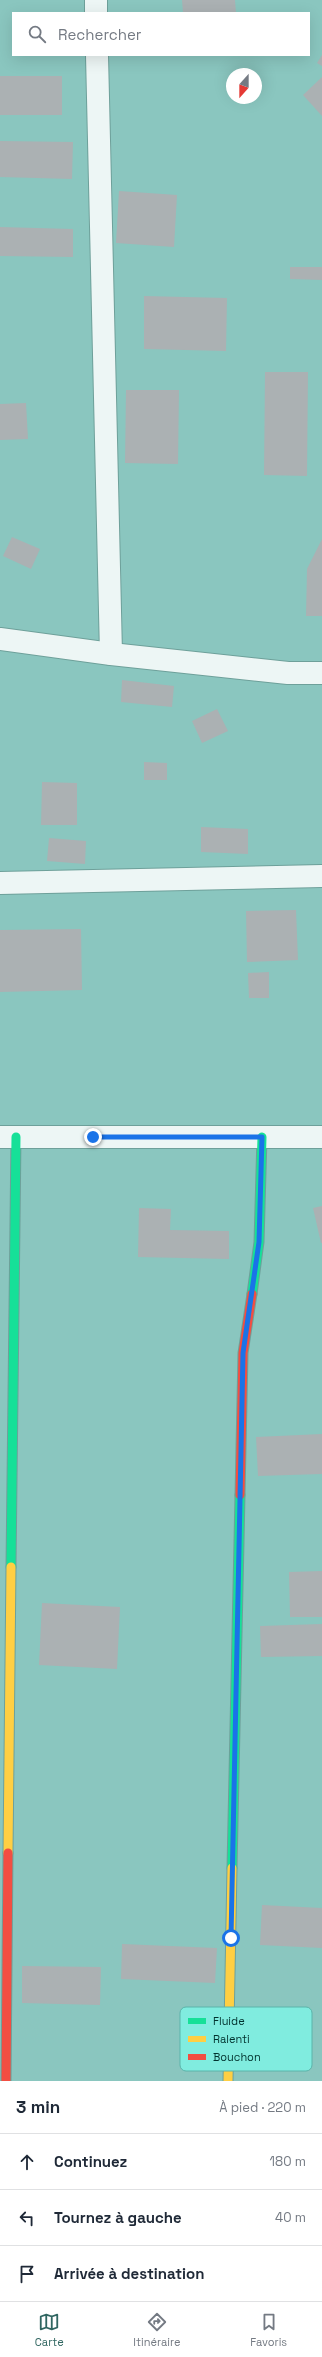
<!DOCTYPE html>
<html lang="fr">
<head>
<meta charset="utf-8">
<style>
  body { margin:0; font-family:"Space Grotesk",sans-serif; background:#f2f2f3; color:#1f2937 }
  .compass { position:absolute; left:226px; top:68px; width:36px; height:36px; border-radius:50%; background:#fff; box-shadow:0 4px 16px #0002; rotate:201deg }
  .stop { position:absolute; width:12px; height:12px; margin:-9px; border:3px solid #1a73e8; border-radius:50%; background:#fff }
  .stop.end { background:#1a73e8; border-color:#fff; box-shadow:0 1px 4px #0008 }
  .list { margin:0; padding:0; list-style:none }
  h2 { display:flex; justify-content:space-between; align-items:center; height:52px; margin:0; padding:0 16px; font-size:17px }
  h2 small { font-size:13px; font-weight:400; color:#747a83 }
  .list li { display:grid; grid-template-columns:26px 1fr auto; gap:12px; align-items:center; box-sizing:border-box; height:56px; padding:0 16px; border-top:1px solid #e0e1e3 }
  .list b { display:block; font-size:15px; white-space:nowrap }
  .list em { font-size:13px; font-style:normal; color:#747a83 }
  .icon { flex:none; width:22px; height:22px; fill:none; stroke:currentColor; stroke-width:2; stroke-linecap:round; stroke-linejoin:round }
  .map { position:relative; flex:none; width:322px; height:2081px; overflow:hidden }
  .search { position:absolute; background:#fff; box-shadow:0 4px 16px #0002; left:12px; right:12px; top:12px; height:44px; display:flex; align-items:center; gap:10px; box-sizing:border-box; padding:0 14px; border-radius:0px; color:#747a83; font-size:15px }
  .sheet { height:220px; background:#fff }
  nav { display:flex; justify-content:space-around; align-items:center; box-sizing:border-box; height:56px; border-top:1px solid #e0e1e3; background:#fff; font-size:11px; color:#747a83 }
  nav a { display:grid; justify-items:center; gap:2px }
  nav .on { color:#306661 }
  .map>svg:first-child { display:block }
  .building { fill:#abb1b3 }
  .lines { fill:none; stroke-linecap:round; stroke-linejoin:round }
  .street-casing { stroke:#6ea09a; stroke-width:24 }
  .fast-casing { stroke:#6ea09a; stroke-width:11 }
  .slow-casing { stroke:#6ea09a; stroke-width:11 }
  .jam-casing { stroke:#6ea09a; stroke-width:11 }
  .street { stroke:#edf6f5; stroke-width:22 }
  .fast { stroke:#16e098; stroke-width:9 }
  .slow { stroke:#ffcf43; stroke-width:9 }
  .jam { stroke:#f24e42; stroke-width:9 }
  .route { stroke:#1a73e8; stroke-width:5 }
  .key { fill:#80ecdf; stroke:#5ab4aa; stroke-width:1 }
  .key-label { font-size:11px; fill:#00322e }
</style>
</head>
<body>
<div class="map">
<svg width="322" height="2081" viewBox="0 0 322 2081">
  <rect width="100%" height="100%" fill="#8ac6bf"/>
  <!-- building -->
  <g class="building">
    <path d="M182,0h53l1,13h-53z"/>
    <path d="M322,55v11l-5,-3z"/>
    <rect x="0" y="76" width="62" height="39"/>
    <path d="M322,77v39l-19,-21z"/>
    <path d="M0,141l73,1 -1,37 -72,-2z"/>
    <path d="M119,191l58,4 -3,52 -58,-4z"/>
    <path d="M0,227l73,2v28l-73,-1z"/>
    <path d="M290,267h32v13l-32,-1z"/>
    <path d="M144,296l83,2 -1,53 -82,-2z"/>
    <path d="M265,372h43l-1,104 -43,-1z"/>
    <path d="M126,390h53l-1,74 -53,-1z"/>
    <path d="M26,403l2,36 -28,1v-36z"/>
    <path d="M12,537l28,12 -9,20 -28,-13z"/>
    <path d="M322,539v77h-16l1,-47z"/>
    <path d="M122,680l52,6 -2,21 -51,-5z"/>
    <path d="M217,709l11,22 -26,12 -10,-22z"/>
    <path d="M144,762l23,1v17h-23z"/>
    <path d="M42,782l35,1v42h-36z"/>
    <path d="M201,827l47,2v25l-47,-2z"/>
    <path d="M49,838l37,3 -1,23 -38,-3z"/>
    <path d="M296,910l2,50 -51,2 -1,-51z"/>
    <path d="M81,929l1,61 -82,2v-62z"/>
    <path d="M269,972v26h-20l-1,-25z"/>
    <path d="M322,1206v37h-1l-8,-35z"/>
    <path d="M139,1208l32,1 -1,21 59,1v28l-91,-2z"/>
    <path d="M322,1434v40l-64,2 -2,-39z"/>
    <path d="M322,1571v46h-32l-1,-45z"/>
    <path d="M42,1603l78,4 -3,62 -78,-4z"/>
    <path d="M322,1624v32l-61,1 -1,-31z"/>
    <path d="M262,1905l60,3v40l-62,-3z"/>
    <path d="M122,1944l95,4 -2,35 -94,-4z"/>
    <path d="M22,1966l79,1 -1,38 -78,-2z"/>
  </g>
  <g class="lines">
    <!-- street casing -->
    <g class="street-casing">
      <g id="street">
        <path d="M96,0v13"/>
        <path d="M97,55l14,599"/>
        <path d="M0,639l111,15 177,19h34"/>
        <path d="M0,883l322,-7"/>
        <path d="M0,1137h322"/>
      </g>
    </g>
    <!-- fast casing -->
    <g class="fast-casing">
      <g id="fast">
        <path d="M252,1294l7,-52 3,-105"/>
        <path d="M11,1567l5,-430"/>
        <path d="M232,1868l8,-373"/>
      </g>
    </g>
    <!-- slow casing -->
    <g class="slow-casing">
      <g id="slow">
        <path d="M8,1853l3,-286"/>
        <path d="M228,2081l4,-213"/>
      </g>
    </g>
    <!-- jam casing -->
    <g class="jam-casing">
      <g id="jam">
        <path d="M240,1495l3,-142 9,-59"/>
        <path d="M6,2081l2,-228"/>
      </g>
    </g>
    <!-- street -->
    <use href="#street" class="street"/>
    <!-- fast -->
    <use href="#fast" class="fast"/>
    <!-- slow -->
    <use href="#slow" class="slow"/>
    <!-- jam -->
    <use href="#jam" class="jam"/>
  </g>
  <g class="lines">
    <!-- route -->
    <path class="route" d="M93,1137h169l-3,105 -16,111 -12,585"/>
  </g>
  <!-- legend -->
  <rect x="180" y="2007" width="132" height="64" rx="6" class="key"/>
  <rect x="188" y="2018" width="18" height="6" fill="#16e098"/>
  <rect x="188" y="2036" width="18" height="6" fill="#ffcf43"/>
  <rect x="188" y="2054" width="18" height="6" fill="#f24e42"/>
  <g class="key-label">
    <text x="213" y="2025">Fluide</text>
    <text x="213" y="2043">Ralenti</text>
    <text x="213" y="2061">Bouchon</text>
  </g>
</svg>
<svg class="compass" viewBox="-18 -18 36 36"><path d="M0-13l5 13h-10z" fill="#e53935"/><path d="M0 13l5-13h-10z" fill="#747a83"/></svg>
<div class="stop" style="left:231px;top:1938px"></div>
<div class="stop end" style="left:93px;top:1137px"></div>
<div class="search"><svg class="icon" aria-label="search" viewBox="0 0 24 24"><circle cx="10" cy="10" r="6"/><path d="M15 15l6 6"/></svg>Rechercher</div>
</div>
<section class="sheet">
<h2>3 min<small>À pied · 220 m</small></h2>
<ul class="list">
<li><svg class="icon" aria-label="ahead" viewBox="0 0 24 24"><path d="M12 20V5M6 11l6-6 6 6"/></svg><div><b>Continuez</b></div><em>180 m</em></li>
<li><svg class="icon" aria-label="left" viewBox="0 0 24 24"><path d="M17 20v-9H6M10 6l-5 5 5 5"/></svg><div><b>Tournez à gauche</b></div><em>40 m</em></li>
<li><svg class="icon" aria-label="arrive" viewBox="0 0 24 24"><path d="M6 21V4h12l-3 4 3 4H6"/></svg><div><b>Arrivée à destination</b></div></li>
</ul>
</section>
<nav>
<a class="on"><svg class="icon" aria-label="map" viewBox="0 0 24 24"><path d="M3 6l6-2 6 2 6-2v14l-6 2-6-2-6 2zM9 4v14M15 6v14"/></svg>Carte</a>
<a><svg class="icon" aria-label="directions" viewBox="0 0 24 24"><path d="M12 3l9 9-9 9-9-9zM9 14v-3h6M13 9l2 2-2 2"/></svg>Itinéraire</a>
<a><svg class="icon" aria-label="saved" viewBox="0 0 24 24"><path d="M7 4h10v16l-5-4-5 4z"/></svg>Favoris</a>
</nav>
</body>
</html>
